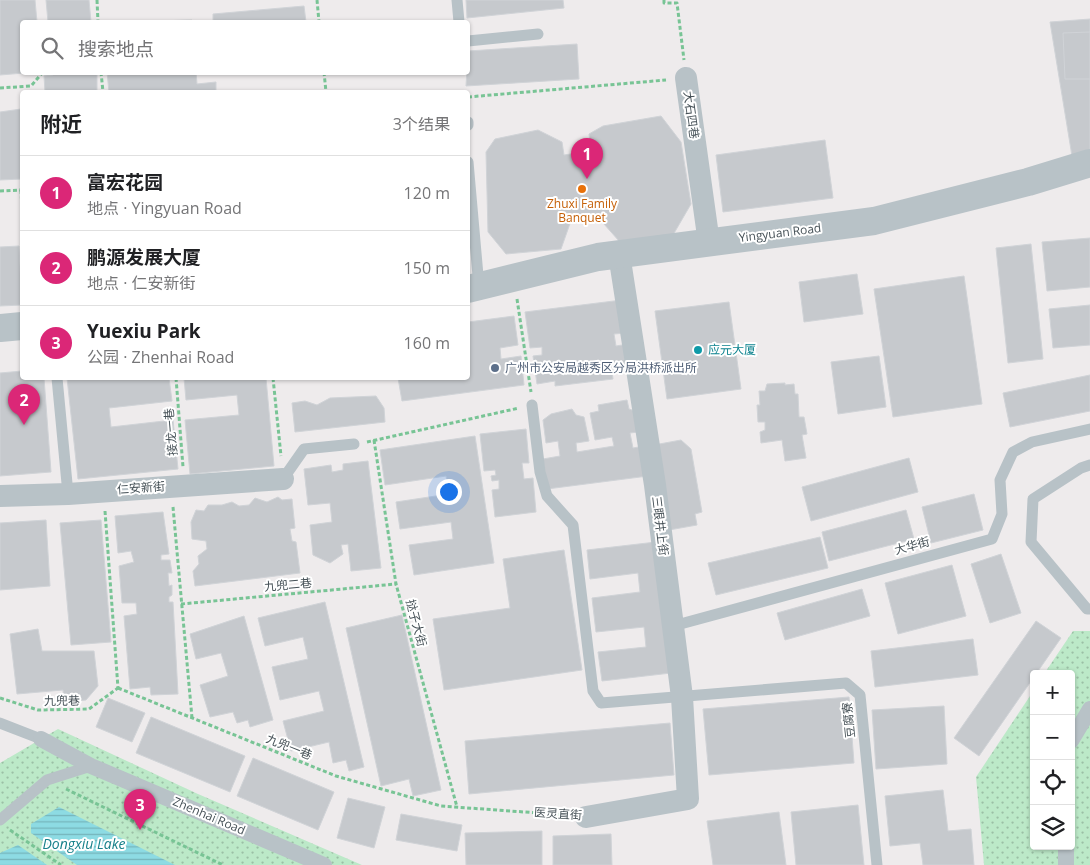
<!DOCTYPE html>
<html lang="zh">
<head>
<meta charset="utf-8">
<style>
  body { margin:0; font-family:"Open Sans","Noto Sans SC",sans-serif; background:#f2f2f2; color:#202124 }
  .controls { position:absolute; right:15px; bottom:15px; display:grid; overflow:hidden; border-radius:5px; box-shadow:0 1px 4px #0004 }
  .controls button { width:45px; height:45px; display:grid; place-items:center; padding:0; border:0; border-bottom:1px solid #e0e0e0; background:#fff; color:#202124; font:25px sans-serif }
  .you { position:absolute; left:448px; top:491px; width:18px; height:18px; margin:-12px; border:4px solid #fff; border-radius:50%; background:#1a73e8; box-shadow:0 0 0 8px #1a73e833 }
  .badge { display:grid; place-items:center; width:32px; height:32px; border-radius:50%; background:#db2777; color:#fff; font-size:16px; font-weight:700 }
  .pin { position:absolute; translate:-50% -41px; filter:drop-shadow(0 1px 2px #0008) }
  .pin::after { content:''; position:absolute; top:26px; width:18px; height:15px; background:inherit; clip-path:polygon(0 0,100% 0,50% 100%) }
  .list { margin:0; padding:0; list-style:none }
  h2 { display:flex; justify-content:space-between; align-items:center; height:65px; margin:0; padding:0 20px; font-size:21px }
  h2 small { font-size:16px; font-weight:400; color:#757577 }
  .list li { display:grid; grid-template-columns:32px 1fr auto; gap:15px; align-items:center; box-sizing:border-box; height:75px; padding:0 20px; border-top:1px solid #e0e0e0 }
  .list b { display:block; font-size:19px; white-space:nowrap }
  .list p { margin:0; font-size:16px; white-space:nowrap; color:#757577 }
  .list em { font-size:16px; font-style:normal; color:#757577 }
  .icon { flex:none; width:28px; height:28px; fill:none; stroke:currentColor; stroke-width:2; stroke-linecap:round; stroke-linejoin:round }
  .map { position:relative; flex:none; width:1090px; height:865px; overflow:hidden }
  .search { position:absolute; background:#fff; box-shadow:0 1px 4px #0004; left:20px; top:20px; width:450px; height:55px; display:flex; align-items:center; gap:12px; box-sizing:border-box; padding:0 18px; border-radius:5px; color:#757577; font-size:19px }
  .panel { position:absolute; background:#fff; box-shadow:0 1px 4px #0004; left:20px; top:90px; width:450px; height:290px; border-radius:5px }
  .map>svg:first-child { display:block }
  .park { fill:url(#park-dots) }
  .water { fill:url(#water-rules) }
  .building { fill:#c6c9cd; stroke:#d0d3d7 }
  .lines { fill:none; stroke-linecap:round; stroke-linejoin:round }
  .path { stroke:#78c495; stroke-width:3; stroke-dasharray:4 2.5; stroke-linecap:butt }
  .service { stroke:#b8c2c7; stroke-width:11 }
  .pedestrian { stroke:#b8c2c7; stroke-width:16 }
  .minor { stroke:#b8c2c7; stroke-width:22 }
  .tertiary { stroke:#b8c2c7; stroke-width:28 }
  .food-dot { fill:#e8710a; stroke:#fff; stroke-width:2 }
  .culture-dot { fill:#0f9aa8; stroke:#fff; stroke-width:2 }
  .service-dot { fill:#5c6f8a; stroke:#fff; stroke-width:2 }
  .labels { text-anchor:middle; stroke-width:4; stroke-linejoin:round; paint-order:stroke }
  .street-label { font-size:12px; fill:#465157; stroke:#fff }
  .food-label { font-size:12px; fill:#c56008; stroke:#fff }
  .culture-label { font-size:12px; fill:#0d838f; stroke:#fff; text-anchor:start }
  .service-label { font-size:12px; fill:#4e5e75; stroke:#fff; text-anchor:start }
  .water-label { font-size:14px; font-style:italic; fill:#17808a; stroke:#fff }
</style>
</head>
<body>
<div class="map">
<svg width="1090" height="865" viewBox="0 0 1090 865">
  <defs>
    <pattern id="park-dots" width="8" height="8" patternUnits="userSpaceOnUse" patternTransform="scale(1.25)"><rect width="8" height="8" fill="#bce9c8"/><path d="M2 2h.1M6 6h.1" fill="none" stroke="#9bbfa5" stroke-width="1.8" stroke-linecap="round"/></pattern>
    <pattern id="water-rules" width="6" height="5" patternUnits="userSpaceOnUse" patternTransform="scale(1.25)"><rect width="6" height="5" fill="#8ddbe3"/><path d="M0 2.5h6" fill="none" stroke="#75b4bb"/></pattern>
  </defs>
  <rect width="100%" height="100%" fill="#eeebec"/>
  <!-- park -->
  <g class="park">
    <path d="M1073,631h17v234h-106l-8,-88 58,-87v156h37v-172h-27z"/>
    <path d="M58,729l140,65 164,71h-362v-102z"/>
  </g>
  <!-- water -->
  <g class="water">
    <path d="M59,807l116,58h-98l-46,-32v-9z"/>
    <path d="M18,845l29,20h-47v-12z"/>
  </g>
  <!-- building -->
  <g class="building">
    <path d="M0,0h35l2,22h-15v50h14l-36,3z"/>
    <path d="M46,0h43l2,22h-43z"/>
    <path d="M466,0h97l1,8 -97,10z"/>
    <path d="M304,6l2,16h-93v-8z"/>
    <path d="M1090,19v132l-18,5 -22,-134z"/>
    <path d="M192,20v2h-37v-1z"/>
    <path d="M1090,32v47h-25l-2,-46z"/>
    <path d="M577,44l2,35 -113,7 2,-35z"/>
    <path d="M54,72h40l3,3v17h-52l-1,-16 9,-1z"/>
    <path d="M107,72h89l1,12 19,-2v10h-107z"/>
    <path d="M21,109l1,70 -22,1v-68z"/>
    <path d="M661,116l20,26 10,62 -18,31 -54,6 -23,-26h-23l-12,34 -55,5 -18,-22 -2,-80 9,-13 43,-9 24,12 2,13 27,-4 -2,-17 14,-8z"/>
    <path d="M825,140l8,58 -110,14 -7,-57z"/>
    <path d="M1090,238v49l-43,4 -5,-49z"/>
    <path d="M1031,244l12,115 -35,4 -12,-115z"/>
    <path d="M19,246l3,59 -22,1v-59z"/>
    <path d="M857,274l6,40 -59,8 -5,-40z"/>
    <path d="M964,276l18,128 -89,13 -19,-128z"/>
    <path d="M622,300l4,33 -12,1 2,12 12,-2 3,26 -19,2 1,7 -58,7v-5l-18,3 -4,-28 9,-1v-8l-12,1 -5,-36z"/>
    <path d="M729,302l12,87 -74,10 -12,-88z"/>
    <path d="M1090,305v40l-37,3 -4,-39z"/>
    <path d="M514,316l4,29 -18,3 1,11 20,-3 3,29 -122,16 -4,-23h70v-56z"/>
    <path d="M879,356l7,51 -48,7 -7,-52z"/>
    <path d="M22,371v7h22l7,94 -51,4v-103z"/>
    <path d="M1090,375v36l-80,16 -7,-34z"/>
    <path d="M67,378h102l3,23 -63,7 2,19 62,-7 5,49 -100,10z"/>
    <path d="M184,378h82l8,88 -84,8 -5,-54 54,-5 -2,-20 -51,5z"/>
    <path d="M785,383v2l9,-1 1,10h3l1,23h5l3,17 -5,1 4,23 -21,3 -3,-21 -21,3 -1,-11 5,-2v-8h-7l-1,-17h3l-1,-14h6l2,-7z"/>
    <path d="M376,396l8,12 1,14 -90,10 -3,-29 13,-2 12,4 13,-7z"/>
    <path d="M627,400l2,9 6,2 3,21 -8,1 3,15 11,-2 4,30 -101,13 -4,-30 17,-3 -2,-15 -12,2 -3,-23 8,-6 21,-5 4,6 8,2 5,24 -13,2 1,9 37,-6 -2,-9 -17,3 -5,-27 9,-2 -1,-6z"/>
    <path d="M526,429l3,34h-7l2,16 9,-1 3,34 -41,5 -3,-27 7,-1v-9l-7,1 -1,-5 5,-1 -1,-5 -11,1 -4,-37z"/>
    <path d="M475,436l19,127 -80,12 -5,-30 44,-6 -2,-17 -51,7 -4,-27 53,-8 -3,-18 -61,9 -5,-35z"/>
    <path d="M681,440l10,9 11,63 -7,2 2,11 -28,5 -15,-85z"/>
    <path d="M909,458l9,34 -107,29 -9,-34z"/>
    <path d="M368,461l13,107 -30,3 -3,-27 -7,1 2,9 -13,9 -17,-8 -3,-30 22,-3 -2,-19 -22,2 -4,-36 27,-4 1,7 11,-2v-6z"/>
    <path d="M974,494l9,36 -52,13 -9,-36z"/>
    <path d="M278,497l4,3 10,-1 3,29 -5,1 2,12 4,1 4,31 -105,13 -2,-15 6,-7 -1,-8 9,-7 -1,-8 -14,-2 -1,-17 5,-12 8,1 4,-6h14l10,-3 7,4 10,-1 6,-7 12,4z"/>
    <path d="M906,510l8,29 -85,22 -7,-29z"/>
    <path d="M163,512l6,42 -8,1v5h9l2,13h-4l1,13 3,-1v10l-3,2v5h4l5,92 -27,1 -1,-8 -20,2 -6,-73 13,-2 -1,-11h-14l-3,-37 15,-4 -3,-11 -13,2 -3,-37z"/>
    <path d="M46,520l4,66 -50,4v-67z"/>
    <path d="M101,520l10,122 -40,3 -11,-122z"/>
    <path d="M820,537l8,31 -112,27 -8,-32z"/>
    <path d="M656,542l15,131 -69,8 -4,-29 48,-5 -2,-20 -48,5 -4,-34 48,-6 -2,-19 -48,6 -3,-29z"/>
    <path d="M564,550l18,120 -138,20 -11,-71 77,-11 -7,-49z"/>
    <path d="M1001,554l20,59 -31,10 -19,-59z"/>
    <path d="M952,565l14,51 -68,18 -13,-51z"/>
    <path d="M862,589l8,27 -85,24 -8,-27z"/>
    <path d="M325,602l39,165 -15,4 -3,-11 -13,3 -4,-21 -38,9 -8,-30 41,-10 -5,-20 -39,9 -8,-33 36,-8 -5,-22 -38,9 -7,-28z"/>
    <path d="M402,615l39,175 -28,6 -4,-17 -28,7 -35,-158z"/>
    <path d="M244,616l29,104 -23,7 -2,-7 -11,3 -4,-11 -23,5 -10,-32 28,-9 -7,-23 -25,6 -6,-25z"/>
    <path d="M1036,621l25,17 -25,36h-2v3l-55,79 -25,-18z"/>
    <path d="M38,629l4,22h52l4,35 -12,14 -22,2 -1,-12 -46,4 -7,-60z"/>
    <path d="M973,639l5,36 -103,12 -4,-36z"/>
    <path d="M849,697l5,66 -145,12 -6,-66z"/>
    <path d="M108,698l37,15 -13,29 -36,-15z"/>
    <path d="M944,706l3,58 -71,5 -4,-59z"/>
    <path d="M151,717l94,39 -15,36 -94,-39z"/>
    <path d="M670,723l4,52 -205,19 -4,-53z"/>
    <path d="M253,758l81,34 -16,38 -81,-34z"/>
    <path d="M943,790l5,41 23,-2 3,36h-51l-3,-22 -30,3 -5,-50z"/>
    <path d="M348,798l37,9 -11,41 -37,-10z"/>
    <path d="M858,805l6,60h-68l-5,-53z"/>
    <path d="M779,812l7,53h-73l-6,-44z"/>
    <path d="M401,814l61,11 -5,26 -61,-11z"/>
    <path d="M542,831v34h-76l-1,-32z"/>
    <path d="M611,834l1,31h-59v-29z"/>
  </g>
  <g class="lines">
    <!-- path -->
    <g class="path">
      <path d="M97,0l1,22"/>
      <path d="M317,0l2,22"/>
      <path d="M664,0v3h13l7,57"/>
      <path d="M101,72l2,20"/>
      <path d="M324,72l2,20"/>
      <path d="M0,88l31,-2 12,-14"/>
      <path d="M468,97l198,-17"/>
      <path d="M21,190l1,19"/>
      <path d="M0,191l22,-1"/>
      <path d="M517,299l14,93"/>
      <path d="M176,378l7,89"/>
      <path d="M273,378l8,78"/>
      <path d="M374,440l22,144 61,223"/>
      <path d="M367,442l152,-34"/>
      <path d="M173,507l19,211"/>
      <path d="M105,511l13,177"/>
      <path d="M181,604l215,-20"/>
      <path d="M118,688l218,88 105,30 125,9"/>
      <path d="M0,698l38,12 51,-1 29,-21"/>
      <path d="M66,789l157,76"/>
      <path d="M10,830l51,35"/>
    </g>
    <!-- service -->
    <g class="service">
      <path d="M457,0l2,22"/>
      <path d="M468,41l70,-7"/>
      <path d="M468,125v-3"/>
      <path d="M468,162l11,125"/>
      <path d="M57,378l11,116"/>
      <path d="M532,405l8,67 7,24 26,29 20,166 8,12 245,-20 14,12 17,170"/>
      <path d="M1090,465l-9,3 -48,31 -2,43 56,67h3"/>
      <path d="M283,479l21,-30 50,-5"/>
      <path d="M673,626l319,-87 10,-25 -2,-34 13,-28 19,-10 58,-13"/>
      <path d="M0,723l41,16"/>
      <path d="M0,820l47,-40 44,-14"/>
    </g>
    <!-- pedestrian -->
    <g class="pedestrian">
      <path d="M41,739l50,27 233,99"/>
      <path d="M1071,741l19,-32"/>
      <path d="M1066,865v-19"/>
    </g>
    <!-- minor -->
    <g class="minor">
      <path d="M686,78l23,165"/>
      <path d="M0,496l68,-2 215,-15"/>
      <path d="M586,817l102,-18 -6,-102 -27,-212 -36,-231"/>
    </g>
    <!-- tertiary -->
    <g class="tertiary">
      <path d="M468,289l130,-32 276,-36 154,-39 62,-19"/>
      <path d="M0,328l22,-2"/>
    </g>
  </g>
  <!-- markers -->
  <circle class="food-dot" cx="582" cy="189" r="5"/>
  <circle class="culture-dot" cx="698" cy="350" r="5"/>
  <circle class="service-dot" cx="495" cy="368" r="5"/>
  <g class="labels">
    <!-- street labels -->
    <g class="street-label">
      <text transform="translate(691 115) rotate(82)" y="4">大石四巷</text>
      <text transform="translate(780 233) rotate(-7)" y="4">Yingyuan Road</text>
      <text transform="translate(171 432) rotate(-95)" y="4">接龙一巷</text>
      <text transform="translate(141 488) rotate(-4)" y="4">仁安新街</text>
      <text transform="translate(660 526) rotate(83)" y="4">三眼井上街</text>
      <text transform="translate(912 546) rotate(-15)" y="4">大华街</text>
      <text transform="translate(288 585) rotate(-5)" y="4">九兜二巷</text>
      <text transform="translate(416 623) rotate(75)" y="4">挞子大街</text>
      <text transform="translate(62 701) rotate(-1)" y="4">九兜巷</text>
      <text transform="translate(849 720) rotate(-96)" y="4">豆腐寮</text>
      <text transform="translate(289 747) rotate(22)" y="4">九兜一巷</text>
      <text transform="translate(558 814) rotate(4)" y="4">医灵直街</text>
      <text transform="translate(209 816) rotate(23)" y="4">Zhenhai Road</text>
    </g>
    <!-- food labels -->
    <g class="food-label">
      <text x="582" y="208">Zhuxi Family<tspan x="582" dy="14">Banquet</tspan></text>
    </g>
    <!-- culture labels -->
    <g class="culture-label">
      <text x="708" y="354">应元大厦</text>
    </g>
    <!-- service labels -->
    <g class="service-label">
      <text x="505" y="372">广州市公安局越秀区分局洪桥派出所</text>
    </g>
    <!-- water labels -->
    <g class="water-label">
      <text x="84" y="849">Dongxiu Lake</text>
    </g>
  </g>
</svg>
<div class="controls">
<button>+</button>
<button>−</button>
<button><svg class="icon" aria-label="locate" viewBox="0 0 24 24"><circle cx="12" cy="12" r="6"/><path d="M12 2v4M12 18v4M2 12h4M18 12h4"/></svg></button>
<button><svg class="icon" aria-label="layers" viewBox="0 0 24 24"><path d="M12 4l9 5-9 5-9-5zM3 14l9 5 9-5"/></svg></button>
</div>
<div class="you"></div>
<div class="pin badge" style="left:587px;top:179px">1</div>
<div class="pin badge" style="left:24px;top:425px">2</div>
<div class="pin badge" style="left:140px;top:830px">3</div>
<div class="search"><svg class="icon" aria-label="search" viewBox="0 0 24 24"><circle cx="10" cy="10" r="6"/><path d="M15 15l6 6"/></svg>搜索地点</div>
<section class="panel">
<h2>附近<small>3个结果</small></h2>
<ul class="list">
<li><span class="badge">1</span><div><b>富宏花园</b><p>地点 · Yingyuan Road</p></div><em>120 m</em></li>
<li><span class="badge">2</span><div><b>鹏源发展大厦</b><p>地点 · 仁安新街</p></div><em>150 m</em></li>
<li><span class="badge">3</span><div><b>Yuexiu Park</b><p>公园 · Zhenhai Road</p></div><em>160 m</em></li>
</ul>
</section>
</div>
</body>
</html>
